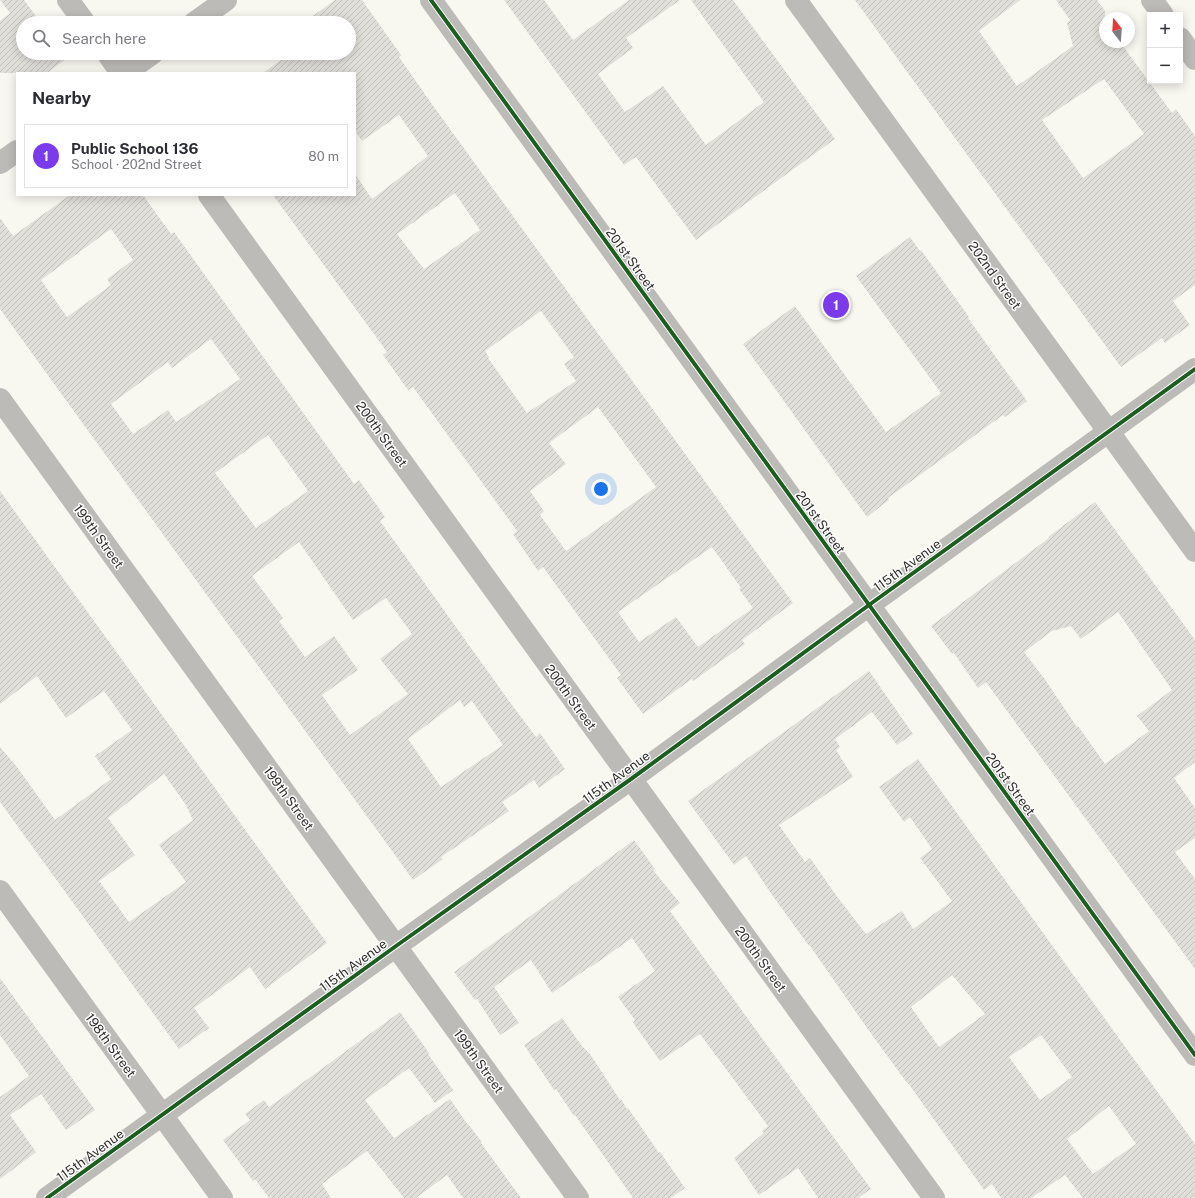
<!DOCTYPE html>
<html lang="en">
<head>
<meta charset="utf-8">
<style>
  body { margin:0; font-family:"Public Sans",sans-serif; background:#f2f2f3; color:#2b2b33 }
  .controls { position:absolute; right:12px; top:12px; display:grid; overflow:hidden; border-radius:0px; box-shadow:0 2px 10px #0003 }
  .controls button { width:36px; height:36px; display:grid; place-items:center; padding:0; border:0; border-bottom:1px solid #e1e1e2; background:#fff; color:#2b2b33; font:20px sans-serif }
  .compass { position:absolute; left:1099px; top:12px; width:36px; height:36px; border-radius:50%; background:#fff; box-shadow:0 2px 10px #0003; rotate:343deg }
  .you { position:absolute; left:601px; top:489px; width:14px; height:14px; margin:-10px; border:3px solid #fff; border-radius:50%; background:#1a73e8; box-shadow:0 0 0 6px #1a73e833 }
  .badge { display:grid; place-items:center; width:26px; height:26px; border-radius:50%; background:#7c3aed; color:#fff; font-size:13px; font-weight:700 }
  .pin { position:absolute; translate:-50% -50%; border:2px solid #fff; box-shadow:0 1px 4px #0006 }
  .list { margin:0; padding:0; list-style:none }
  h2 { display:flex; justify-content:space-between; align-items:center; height:52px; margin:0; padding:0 16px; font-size:17px }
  h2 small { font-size:13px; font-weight:400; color:#7c7c81 }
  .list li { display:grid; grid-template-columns:26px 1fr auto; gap:12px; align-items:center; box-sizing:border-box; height:64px; margin:0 8px 8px; padding:0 8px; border:1px solid #e1e1e2; border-radius:0px }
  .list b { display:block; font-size:15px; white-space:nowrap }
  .list p { margin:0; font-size:13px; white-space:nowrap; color:#7c7c81 }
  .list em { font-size:13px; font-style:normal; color:#7c7c81 }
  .icon { flex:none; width:22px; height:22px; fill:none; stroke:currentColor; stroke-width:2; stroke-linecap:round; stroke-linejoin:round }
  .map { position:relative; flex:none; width:1195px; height:1198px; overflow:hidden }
  .search { position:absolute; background:#fff; box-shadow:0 2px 10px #0003; left:16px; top:16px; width:340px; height:44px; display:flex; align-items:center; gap:10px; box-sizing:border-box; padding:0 14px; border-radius:22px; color:#7c7c81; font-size:15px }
  .panel { position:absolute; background:#fff; box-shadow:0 2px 10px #0003; left:16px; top:72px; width:340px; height:124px; border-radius:0px }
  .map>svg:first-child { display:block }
  .building { fill:url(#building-hatch); fill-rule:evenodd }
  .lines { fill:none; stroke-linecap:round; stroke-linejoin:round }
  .street { stroke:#bcbbb8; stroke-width:22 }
  .cycleway-casing { stroke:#fff; stroke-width:6 }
  .cycleway { stroke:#1b5e20; stroke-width:4 }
  .labels { text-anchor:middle; stroke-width:3; stroke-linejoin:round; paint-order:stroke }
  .street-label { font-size:13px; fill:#302f2a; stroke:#fff }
</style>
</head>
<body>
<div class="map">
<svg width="1195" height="1198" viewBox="0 0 1195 1198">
  <defs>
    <pattern id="building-hatch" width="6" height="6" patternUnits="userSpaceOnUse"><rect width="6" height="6" fill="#e1dfda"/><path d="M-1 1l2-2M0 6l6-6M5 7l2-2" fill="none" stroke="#c1c0bb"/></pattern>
  </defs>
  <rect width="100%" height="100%" fill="#f8f7f0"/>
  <!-- building -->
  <g class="building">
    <path d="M0,0h24l17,23h-18v30h41l3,5 -20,15h-47v-52l10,-8z"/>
    <path d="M335,0h27l39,55 -2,2 30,43 364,503 -51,37 3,4 -52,37 -1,-2 -49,35 -26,-36 4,-3 -78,-108 -5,4 -25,-37 4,-3 -104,-144 -5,3 -25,-35 4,-3 -114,-157h82v-21l17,25 56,-43 -29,-41 -37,26 -7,-10v-58h-92l28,-20h58v-30h-46zM455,193l25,37 -56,39 -27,-35zM541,311l33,46 -10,7 12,17 -49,32 -39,-55 1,-1 -4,-6zM598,407l58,80 -90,64 -26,-36 4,-4 -14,-20 36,-27 -17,-21zM712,547l29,41 -2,1 14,19 -55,39 -22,-30 -37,25 -21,-30z"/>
    <path d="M504,0h40l29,40 56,-40h51l-54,38 7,10 -35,26 27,38 38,-26 43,59 58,-43 -73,-102h42l102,139 -139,101 -60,-83 -12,8z"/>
    <path d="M855,0h165l-41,31 38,55 56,-40 -6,-23 3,-3 -14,-20h41l8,11v31h15l52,71 4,-4 19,27v149l-22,16 17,24 -25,18 -3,-5 -41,29zM1104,79l40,55 -61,44 -41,-58z"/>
    <path d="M70,195h73l28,39 3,-2 180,252 5,-4 26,37 -5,4 129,180 27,36 4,-4 25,36 -26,19 -5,-8 -32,22 7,9 -68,46 2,2 -30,21 -413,-571v-91l13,18zM111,229l22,31 -26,19 4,6 -44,32 -26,-37zM211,339l29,40 -64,43 -8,-12 -35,24 -22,-30 57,-42 4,6zM268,435l40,56 -52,37 -41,-55zM299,542l54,78 33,-22 26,36 -32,25 28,35 -58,41 -28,-40 36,-25 -24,-34 -29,21 -26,-36 4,-3 -31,-42zM460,700l4,7 8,-6 31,44 -62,42 -33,-48z"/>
    <path d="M910,237l10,14 1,-1 48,67 -1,1 59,83 -22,16 -2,-2 -115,83 1,2 -22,17 -124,-173 52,-38 91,126 55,-39 -85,-117z"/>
    <path d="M0,491l327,452 -62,46 -15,-22 -56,41 15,20 -30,21 -179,-247v-55l17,20 38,53 56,-41 -16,-23 37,-26 -28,-39 -38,27 -29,-42 -37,28zM164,774l22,31 7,15 -34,25 27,37 -57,40 -30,-41 36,-26 -27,-37z"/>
    <path d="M1095,502l100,138v122l-21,16 21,30v30l-20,14 20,27v90l-209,-287 -8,6 -24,-35 -2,1 -21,-28 118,-88 -1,-1zM1118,612l54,78 -35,26 12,15 -44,33 -27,-38 -1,1 -31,-46 -22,-29 28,-21 19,-5 10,13z"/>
    <path d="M869,671l44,63 -16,11 -25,-33 -37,27 5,8 -4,3 17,27 -74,48 26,37 5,-4 28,40 28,36 36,-23 11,18 39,-28 -32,-43 12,-9 -22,-32 -6,5 -25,-35 39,-28 277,385v54h-112l-18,-23 -34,23h-30l-9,-14 -8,6 -76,-107h-1l-40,-55 -57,-82h-1l-39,-54 -24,-36 -12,9 -46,-64zM952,975l33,39 -46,33 -28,-40zM1041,1035l31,42 -32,23 -31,-43zM1109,1106l27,38 -43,30 -26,-35z"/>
    <path d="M634,840l21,29 -2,1 27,33 -10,8 201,278 -13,9h-40l-20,-30 -39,27 -25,-37 30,-25 -2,-2 6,-5 -68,-92 -40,27 -26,-37 -1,-2 2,-2 -17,-23 37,-26 -23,-33 -41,29v-1l-39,27 -21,-33 -37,27 25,36 -19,12 -23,-36 -2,1 -21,-28z"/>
    <path d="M0,978l95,132 -29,20 -25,-36 -31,21 26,37 -36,27v-82l29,-21 -29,-41z"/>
    <path d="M400,1012l29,41 -1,1 25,36 -18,13 -26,-35 -44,32 29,38 56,-39 18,26v-1l14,18 -1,1 40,55h-58l-16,-23 -31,23h-12l-37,-47 -45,33 9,14h-62l-14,-19 -2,2 -30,-41 27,-20 -5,-6 19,-14 5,7z"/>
    <path d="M562,1018l20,28 8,8 30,46 1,-1 6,10 1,-1 31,45 1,-1 25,36 -14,10h-38l-58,-83 -1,1 -18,-27 -2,1 -30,-45z"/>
  </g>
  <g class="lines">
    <!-- street -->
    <g class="street">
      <path d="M68,0l17,23"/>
      <path d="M431,0l764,1055"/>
      <path d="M796,0l399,551"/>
      <path d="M1152,0l11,15"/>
      <path d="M194,23l32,-23"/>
      <path d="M1180,38l15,21"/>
      <path d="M107,53l14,20"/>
      <path d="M125,73l28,-20"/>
      <path d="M0,163l17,-12"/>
      <path d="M209,195l725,1003"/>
      <path d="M0,399l578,799"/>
      <path d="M0,891l222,307"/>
      <path d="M47,1198l349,-252 235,-167 238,-174 326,-236"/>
    </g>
    <!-- cycleway casing -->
    <g class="cycleway-casing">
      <g id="cycleway">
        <path d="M431,0l764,1055"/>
        <path d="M47,1198l349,-252 235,-167 238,-174 326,-236"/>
      </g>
    </g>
    <!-- cycleway -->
    <use href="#cycleway" class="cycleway"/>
  </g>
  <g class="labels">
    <!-- street labels -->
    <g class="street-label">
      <text transform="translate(631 259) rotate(54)" y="5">201st Street</text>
      <text transform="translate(995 275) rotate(54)" y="5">202nd Street</text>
      <text transform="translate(382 434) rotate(54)" y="5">200th Street</text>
      <text transform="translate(821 522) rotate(54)" y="5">201st Street</text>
      <text transform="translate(99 536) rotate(54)" y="5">199th Street</text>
      <text transform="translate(907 565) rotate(-36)" y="5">115th Avenue</text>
      <text transform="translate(571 697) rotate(54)" y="5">200th Street</text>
      <text transform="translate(616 777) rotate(-36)" y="5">115th Avenue</text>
      <text transform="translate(1011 784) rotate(54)" y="5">201st Street</text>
      <text transform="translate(289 798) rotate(54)" y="5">199th Street</text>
      <text transform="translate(761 959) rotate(54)" y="5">200th Street</text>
      <text transform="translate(353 965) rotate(-36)" y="5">115th Avenue</text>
      <text transform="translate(111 1045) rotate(54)" y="5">198th Street</text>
      <text transform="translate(479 1061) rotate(54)" y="5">199th Street</text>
      <text transform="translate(90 1155) rotate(-36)" y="5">115th Avenue</text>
    </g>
  </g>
</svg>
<div class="controls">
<button>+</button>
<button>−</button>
</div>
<svg class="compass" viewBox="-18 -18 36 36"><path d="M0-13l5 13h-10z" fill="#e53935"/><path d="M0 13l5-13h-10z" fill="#7c7c81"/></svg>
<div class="you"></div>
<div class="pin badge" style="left:836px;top:305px">1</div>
<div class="search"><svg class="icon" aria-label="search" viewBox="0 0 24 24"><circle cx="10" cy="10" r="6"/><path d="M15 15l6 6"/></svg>Search here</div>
<section class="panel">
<h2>Nearby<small></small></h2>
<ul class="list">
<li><span class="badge">1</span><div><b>Public School 136</b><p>School · 202nd Street</p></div><em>80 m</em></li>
</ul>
</section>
</div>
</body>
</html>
